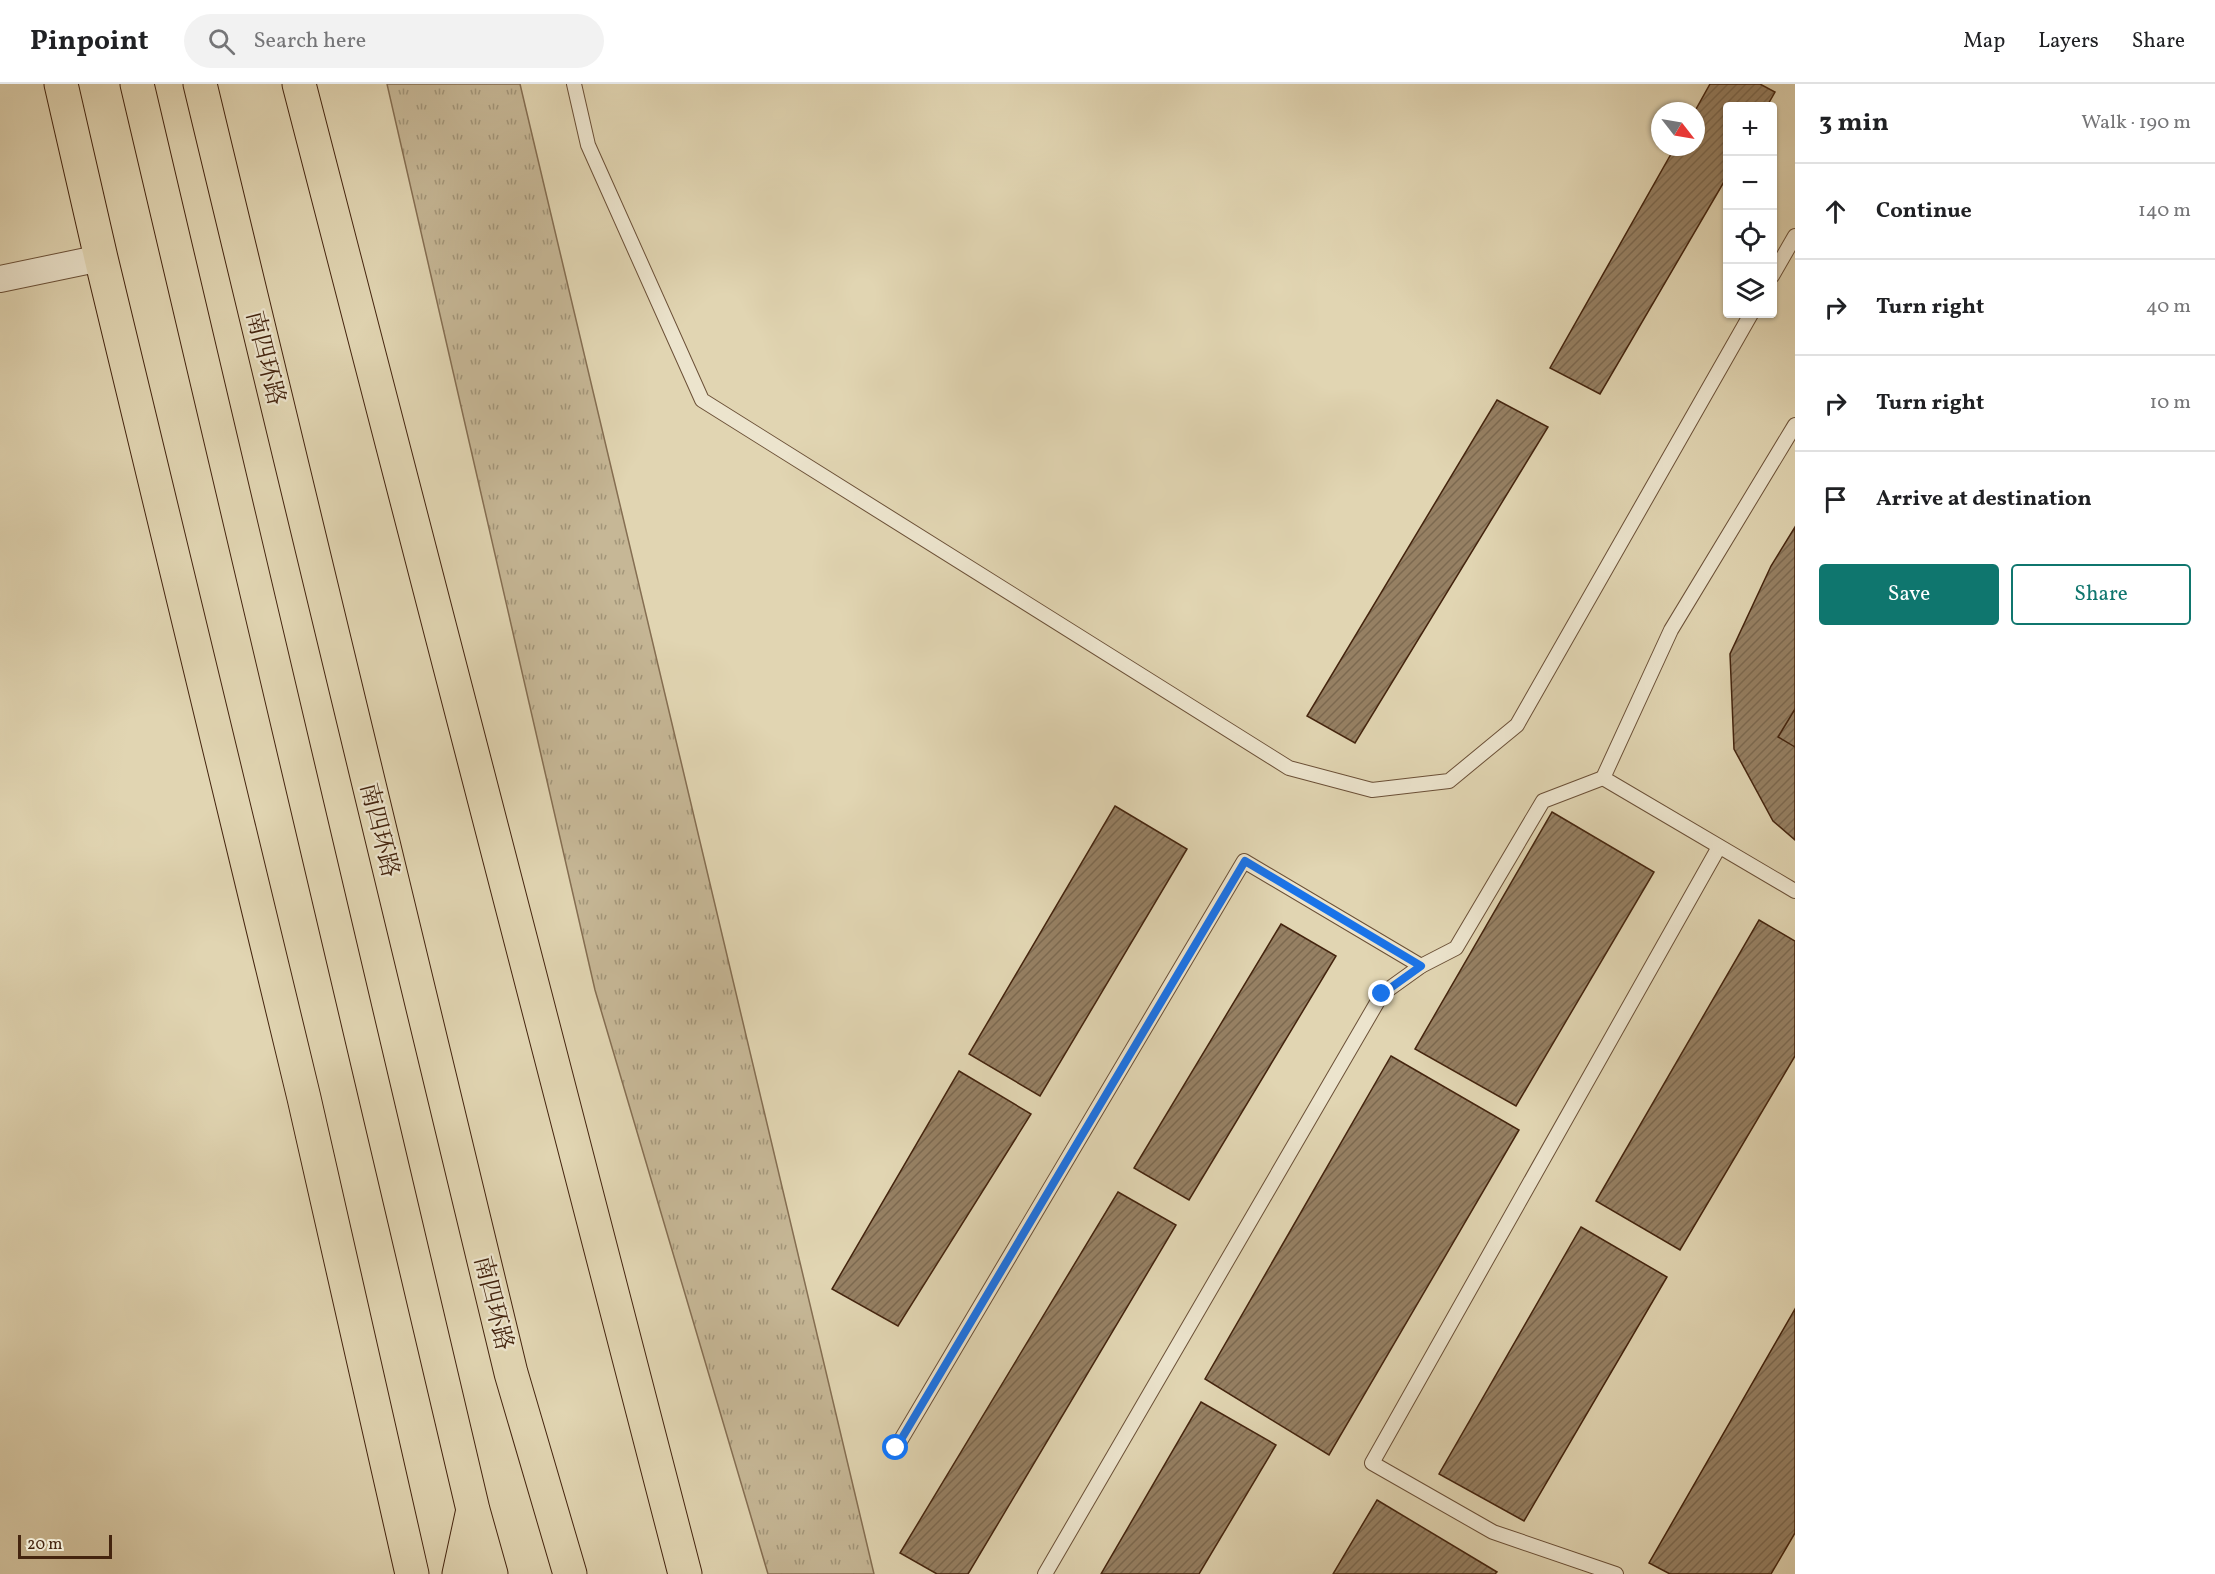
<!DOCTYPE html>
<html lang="en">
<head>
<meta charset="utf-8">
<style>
  body { margin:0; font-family:Vollkorn,"Noto Serif SC",serif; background:#f2f2f2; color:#202124 }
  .controls { position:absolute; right:18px; top:18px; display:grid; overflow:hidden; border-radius:6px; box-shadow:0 2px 4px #0004 }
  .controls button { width:54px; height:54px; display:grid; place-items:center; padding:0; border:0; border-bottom:2px solid #e0e0e0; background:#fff; color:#202124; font:30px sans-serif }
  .compass { position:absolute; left:1651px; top:18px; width:54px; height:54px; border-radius:50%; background:#fff; box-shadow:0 2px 4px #0004; rotate:121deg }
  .scale { position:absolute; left:18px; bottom:15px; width:94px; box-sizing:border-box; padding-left:6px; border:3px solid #44240e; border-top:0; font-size:16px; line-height:21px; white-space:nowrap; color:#44240e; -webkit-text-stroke:4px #ece4cd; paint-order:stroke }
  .stop { position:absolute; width:18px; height:18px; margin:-14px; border:4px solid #1a73e8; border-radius:50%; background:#fff }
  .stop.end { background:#1a73e8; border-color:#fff; box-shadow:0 2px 6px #0008 }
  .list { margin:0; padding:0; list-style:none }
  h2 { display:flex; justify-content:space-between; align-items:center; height:78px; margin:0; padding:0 24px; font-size:26px }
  h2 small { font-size:20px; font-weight:400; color:#757577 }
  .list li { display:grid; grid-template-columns:39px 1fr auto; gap:18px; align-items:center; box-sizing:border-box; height:96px; padding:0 24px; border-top:2px solid #e0e0e0 }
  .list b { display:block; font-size:22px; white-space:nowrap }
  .list em { font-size:20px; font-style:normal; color:#757577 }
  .actions { display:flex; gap:12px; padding:18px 24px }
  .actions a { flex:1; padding:14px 0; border:2px solid #0f766e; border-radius:6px; text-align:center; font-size:21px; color:#0f766e }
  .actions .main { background:#0f766e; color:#fff }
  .icon { flex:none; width:33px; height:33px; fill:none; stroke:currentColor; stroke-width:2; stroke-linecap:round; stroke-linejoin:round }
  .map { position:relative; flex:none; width:1795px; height:1490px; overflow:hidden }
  header { display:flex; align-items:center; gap:36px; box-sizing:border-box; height:84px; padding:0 30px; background:#fff; border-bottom:2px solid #e0e0e0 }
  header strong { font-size:28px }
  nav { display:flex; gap:33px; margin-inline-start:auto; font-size:21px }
  .search { width:420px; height:54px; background:#f2f2f2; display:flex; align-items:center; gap:15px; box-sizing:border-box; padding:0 21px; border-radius:33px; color:#757577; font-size:22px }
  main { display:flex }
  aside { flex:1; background:#fff }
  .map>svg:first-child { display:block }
  .grass { fill:url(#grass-tufts); stroke:#856e52; stroke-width:1.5 }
  .building { fill:url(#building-hatch); stroke:#44240e; stroke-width:1.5 }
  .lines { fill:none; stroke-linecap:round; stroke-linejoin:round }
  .lane-casing { stroke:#6b5037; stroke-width:16 }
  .street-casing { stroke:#6b5037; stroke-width:28 }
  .primary-casing { stroke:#44240e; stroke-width:35 }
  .highway-casing { stroke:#44240e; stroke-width:35 }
  .lane { stroke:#ece4cd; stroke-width:14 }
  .street { stroke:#ece4cd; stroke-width:26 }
  .primary { stroke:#e1d5b2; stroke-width:33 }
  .highway { stroke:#e1d5b2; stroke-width:33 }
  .route { stroke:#1a73e8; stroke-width:8 }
  .labels { text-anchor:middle; stroke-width:4.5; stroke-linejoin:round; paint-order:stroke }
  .street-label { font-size:24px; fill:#44240e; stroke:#ece4cd }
</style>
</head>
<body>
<header>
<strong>Pinpoint</strong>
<div class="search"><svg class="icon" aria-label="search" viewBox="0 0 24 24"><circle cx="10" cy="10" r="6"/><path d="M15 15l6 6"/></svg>Search here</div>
<nav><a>Map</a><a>Layers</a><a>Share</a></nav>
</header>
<main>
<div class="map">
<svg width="1795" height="1490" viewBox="0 0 1795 1490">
  <defs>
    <pattern id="grass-tufts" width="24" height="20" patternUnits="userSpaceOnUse" patternTransform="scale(1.5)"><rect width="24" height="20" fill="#c6b796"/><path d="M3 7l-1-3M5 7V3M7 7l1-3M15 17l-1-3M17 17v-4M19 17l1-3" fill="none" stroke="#a29579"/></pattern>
    <pattern id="building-hatch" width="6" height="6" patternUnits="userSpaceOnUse" patternTransform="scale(1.5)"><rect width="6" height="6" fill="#968063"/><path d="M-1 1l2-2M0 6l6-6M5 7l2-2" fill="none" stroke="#7c6950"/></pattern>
  </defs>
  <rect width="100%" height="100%" fill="#e1d5b2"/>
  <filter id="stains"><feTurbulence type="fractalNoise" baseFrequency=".00333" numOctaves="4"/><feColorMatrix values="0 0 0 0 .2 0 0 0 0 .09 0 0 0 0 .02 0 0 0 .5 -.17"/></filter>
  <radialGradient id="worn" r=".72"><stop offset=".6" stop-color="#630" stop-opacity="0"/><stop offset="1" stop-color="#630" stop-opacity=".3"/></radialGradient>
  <!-- grass -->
  <path class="grass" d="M387,0h133l354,1490h-106l-173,-584z"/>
  <!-- building -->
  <g class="building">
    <path d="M1710,0h50l15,8 -8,14h-39v69l-128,219 -50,-26 125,-221h21l-1,-36z"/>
    <path d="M1497,316l51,27 -193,316 -48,-27z"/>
    <path d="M1795,443v313l-22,-19 -39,-72 -4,-95 41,-88z"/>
    <path d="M1795,625v38l-17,-10z"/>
    <path d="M1115,722l72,43 -147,247 -71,-42z"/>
    <path d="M1552,728l102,60 -138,234 -101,-57z"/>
    <path d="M1759,836l36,21v115l-115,194 -84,-49z"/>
    <path d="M1281,840l55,32 -147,244 -55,-32z"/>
    <path d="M1391,972l128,74 -190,325 -124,-76z"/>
    <path d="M959,987l72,43 -133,212 -66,-37z"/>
    <path d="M1118,1108l58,33 -208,349h-31l-37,-21z"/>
    <path d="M1581,1143l86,50 -143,244 -85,-47z"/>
    <path d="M1795,1225v224l-24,41h-101l-21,-11z"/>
    <path d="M1201,1318l75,43 -77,129h-98z"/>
    <path d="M1377,1416l120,72 -2,2h-162z"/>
  </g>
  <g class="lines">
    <!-- lane casing -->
    <g class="lane-casing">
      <g id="lane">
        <path d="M574,0l14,61 114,255 587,368 83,22 77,-9 68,-56 234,-411"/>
        <path d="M1772,192l23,-40"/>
        <path d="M1795,341l-124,205 -68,148 192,113"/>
        <path d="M896,1364l348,-587 177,105"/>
        <path d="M1045,1490l337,-580 39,-28 35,-18 87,-147 60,-23"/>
        <path d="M1616,1490l-123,-42 -121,-69 347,-616"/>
      </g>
    </g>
    <!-- street casing -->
    <g class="street-casing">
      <path id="street" d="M0,195l101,-21"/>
    </g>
    <!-- primary casing -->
    <g class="primary-casing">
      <g id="primary">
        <path d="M61,0l40,174 203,840 108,476"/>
        <path d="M299,0l386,1490"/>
      </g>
    </g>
    <!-- highway casing -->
    <g class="highway-casing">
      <g id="highway">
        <path d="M137,0l336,1426 18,64"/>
        <path d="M200,0l311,1289 59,201"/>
        <path d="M459,1490l13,-60"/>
      </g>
    </g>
    <!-- lane -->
    <use href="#lane" class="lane"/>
    <!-- street -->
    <use href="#street" class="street"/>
    <!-- primary -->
    <use href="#primary" class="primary"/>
    <!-- highway -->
    <use href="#highway" class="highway"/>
  </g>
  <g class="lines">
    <!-- route -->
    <path class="route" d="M896,1364l349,-587 176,105 -39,28"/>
  </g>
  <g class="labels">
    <!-- street labels -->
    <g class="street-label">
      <text transform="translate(266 274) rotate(76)" y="8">南四环路</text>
      <text transform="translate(380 746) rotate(76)" y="8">南四环路</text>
      <text transform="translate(494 1219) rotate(76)" y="8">南四环路</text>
    </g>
  </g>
  <rect width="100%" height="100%" filter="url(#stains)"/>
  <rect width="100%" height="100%" fill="url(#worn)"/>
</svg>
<div class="controls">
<button>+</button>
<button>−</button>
<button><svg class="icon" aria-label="locate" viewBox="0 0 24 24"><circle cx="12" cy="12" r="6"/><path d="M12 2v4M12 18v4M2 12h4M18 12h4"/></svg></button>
<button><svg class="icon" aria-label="layers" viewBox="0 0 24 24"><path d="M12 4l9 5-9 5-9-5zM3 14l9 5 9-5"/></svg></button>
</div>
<svg class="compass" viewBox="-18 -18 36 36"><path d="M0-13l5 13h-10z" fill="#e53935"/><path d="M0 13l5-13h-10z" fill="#757577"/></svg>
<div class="scale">20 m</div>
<div class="stop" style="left:896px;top:1364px"></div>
<div class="stop end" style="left:1382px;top:910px"></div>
</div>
<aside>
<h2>3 min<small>Walk · 190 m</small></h2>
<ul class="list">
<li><svg class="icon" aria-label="ahead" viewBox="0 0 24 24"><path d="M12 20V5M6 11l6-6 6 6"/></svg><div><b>Continue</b></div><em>140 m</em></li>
<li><svg class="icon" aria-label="right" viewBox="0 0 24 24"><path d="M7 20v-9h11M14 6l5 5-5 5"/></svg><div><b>Turn right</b></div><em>40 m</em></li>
<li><svg class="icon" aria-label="right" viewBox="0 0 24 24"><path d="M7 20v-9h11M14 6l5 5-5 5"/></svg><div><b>Turn right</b></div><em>10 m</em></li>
<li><svg class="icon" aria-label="arrive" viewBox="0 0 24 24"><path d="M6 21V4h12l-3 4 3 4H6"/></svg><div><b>Arrive at destination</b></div></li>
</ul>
<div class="actions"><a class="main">Save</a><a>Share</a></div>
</aside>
</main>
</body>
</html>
